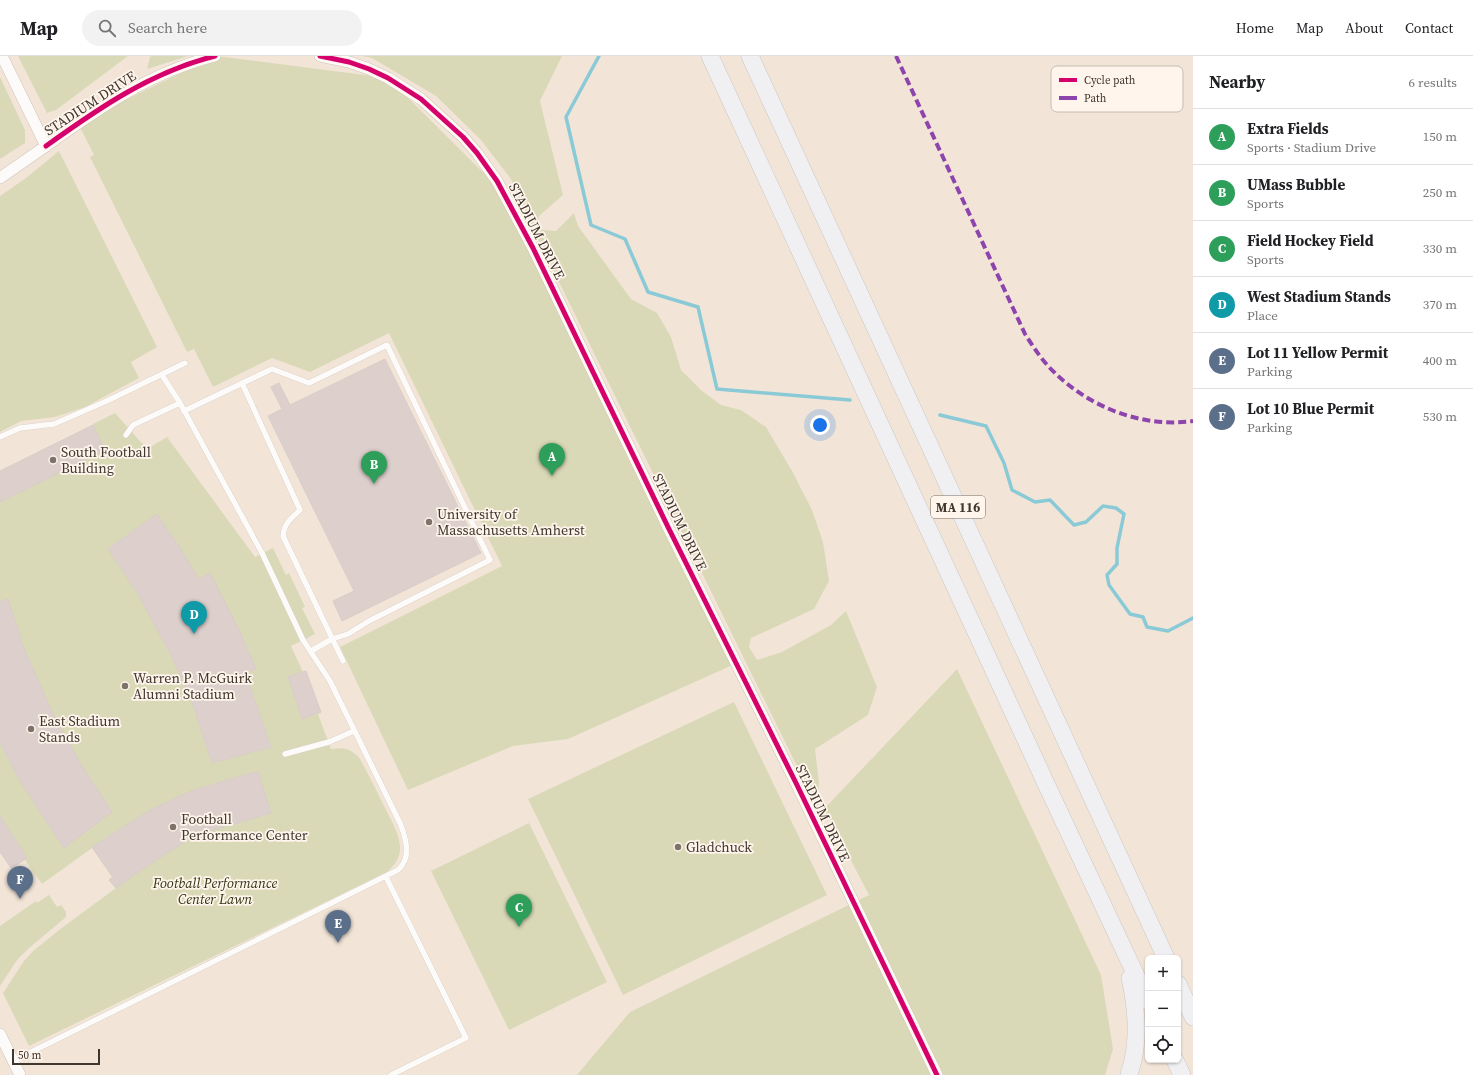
<!DOCTYPE html>
<html lang="en">
<head>
<meta charset="utf-8">
<style>
  body { margin:0; font-family:"Source Serif 4",serif; background:#f2f2f2; color:#202124 }
  .controls { position:absolute; right:12px; bottom:12px; display:grid; overflow:hidden; border-radius:6px; box-shadow:0 1px 3px #0004 }
  .controls button { width:36px; height:36px; display:grid; place-items:center; padding:0; border:0; border-bottom:1px solid #e0e0e0; background:#fff; color:#202124; font:20px sans-serif }
  .scale { position:absolute; left:12px; bottom:10px; width:88px; box-sizing:border-box; padding-left:4px; border:2px solid #3f362d; border-top:0; font-size:11px; line-height:14px; white-space:nowrap; color:#3f362d; -webkit-text-stroke:3px #fff5ec; paint-order:stroke }
  .you { position:absolute; left:820px; top:369px; width:14px; height:14px; margin:-10px; border:3px solid #fff; border-radius:50%; background:#1a73e8; box-shadow:0 0 0 6px #1a73e833 }
  .badge { display:grid; place-items:center; width:26px; height:26px; border-radius:50%; background:#db2777; color:#fff; font-size:13px; font-weight:700 }
  .pin { position:absolute; translate:-50% -33px; filter:drop-shadow(0 1px 2px #0008) }
  .pin::after { content:''; position:absolute; top:21px; width:14px; height:12px; background:inherit; clip-path:polygon(0 0,100% 0,50% 100%) }
  .list { margin:0; padding:0; list-style:none }
  h2 { display:flex; justify-content:space-between; align-items:center; height:52px; margin:0; padding:0 16px; font-size:17px }
  h2 small { font-size:13px; font-weight:400; color:#757577 }
  .list li { display:grid; grid-template-columns:26px 1fr auto; gap:12px; align-items:center; box-sizing:border-box; height:56px; padding:0 16px; border-top:1px solid #e0e0e0 }
  .list b { display:block; font-size:15px; white-space:nowrap }
  .list p { margin:0; font-size:13px; white-space:nowrap; color:#757577 }
  .list em { font-size:13px; font-style:normal; color:#757577 }
  .icon { flex:none; width:22px; height:22px; fill:none; stroke:currentColor; stroke-width:2; stroke-linecap:round; stroke-linejoin:round }
  .map { position:relative; flex:none; width:1193px; height:1019px; overflow:hidden }
  header { display:flex; align-items:center; gap:24px; box-sizing:border-box; height:56px; padding:0 20px; background:#fff; border-bottom:1px solid #e0e0e0 }
  header strong { font-size:19px }
  nav { display:flex; gap:22px; margin-inline-start:auto; font-size:14px }
  .search { width:280px; height:36px; background:#f2f2f2; display:flex; align-items:center; gap:10px; box-sizing:border-box; padding:0 14px; border-radius:22px; color:#757577; font-size:15px }
  main { display:flex }
  aside { flex:1; background:#fff }
  .map>svg:first-child { display:block }
  .green { fill:#dad9b7 }
  .lines { fill:none; stroke-linecap:round; stroke-linejoin:round }
  .stream { stroke:#8acad7; stroke-width:3.5 }
  .building { fill:#ddd0cc; stroke:#d9cdc9 }
  .service-casing { stroke:#cdc3b8; stroke-width:6 }
  .minor-casing { stroke:#cdc3b8; stroke-width:12 }
  .primary-casing { stroke:#ccc6bf; stroke-width:18 }
  .service { stroke:#fdfbf9; stroke-width:5.5 }
  .minor { stroke:#fdfbf9; stroke-width:11 }
  .primary { stroke:#f0f0f3; stroke-width:17 }
  .quiet { stroke:#8e44ad; stroke-width:4; stroke-dasharray:8 4; stroke-linecap:butt }
  .cycleway-casing { stroke:#fff5ec; stroke-width:8 }
  .cycleway { stroke:#d6006c; stroke-width:5 }
  .poi-dot { fill:#7e7369; stroke:#fff5ec; stroke-width:1.5 }
  .labels { text-anchor:middle; stroke-width:3.5; stroke-linejoin:round; paint-order:stroke }
  .shield { fill:#fff5ec; stroke:#796f66; stroke-width:1 }
  .shield-label { font-size:13px; font-weight:bold; fill:#3f362d }
  .street-label { font-size:14px; fill:#3f362d; stroke:#fff5ec }
  .poi-label { font-size:14px; fill:#3f362d; stroke:#fff5ec; text-anchor:start }
  .park-label { font-size:14px; font-style:italic; fill:#303413; stroke:#fff5ec }
  .key { fill:#fff5ec; stroke:#c5bcb3; stroke-width:1 }
  .key-label { font-size:11px; fill:#3f362d }
</style>
</head>
<body>
<header>
<strong>Map</strong>
<div class="search"><svg class="icon" aria-label="search" viewBox="0 0 24 24"><circle cx="10" cy="10" r="6"/><path d="M15 15l6 6"/></svg>Search here</div>
<nav><a>Home</a><a>Map</a><a>About</a><a>Contact</a></nav>
</header>
<main>
<div class="map">
<svg width="1193" height="1019" viewBox="0 0 1193 1019">
  <rect width="100%" height="100%" fill="#f2e5d8"/>
  <!-- green -->
  <g class="green">
    <path d="M18,0h110l-72,54 -9,3z"/>
    <path d="M152,0h36l-41,13 3,-12z"/>
    <path d="M216,0l172,22 116,115 233,470 -169,76 -55,7 -105,44 -68,-143 162,-81 -113,-233 -79,39 -38,-14 -59,29 -19,-38 -7,3 -97,-195 4,-2 -16,-32z"/>
    <path d="M362,0h200l-22,45 23,94 -24,21 -1,11 -4,2 22,2 18,-18 4,13 53,73 26,14 14,24 10,33 20,20 20,15 20,5 25,17 26,44 20,39 11,32 6,39 -15,28 -63,29 -2,9 8,13 25,-8 49,-27 15,-14 31,76 -9,28 -53,34 4,34 -2,24 -284,-578 -22,-50 -30,-39 -45,-44 -64,-38z"/>
    <path d="M0,21l25,53v13l-25,16z"/>
    <path d="M59,95l98,196 -26,15 8,16 -54,29 -30,10 -34,4 -21,11v-236l26,-18z"/>
    <path d="M115,357l32,36 20,-12 88,120 18,-9 13,27 3,-2 16,34 -3,1 13,26 -24,12 12,26 3,-1 15,42 -3,1 13,35c13,-2 21,0 29,10 9,16 17,33 25,49 6,12 14,25 15,38 1,11 -5,19 -13,26l-358,174 -26,-53 21,-32 9,-10 30,-24 53,-39 -7,-8 3,-3 -20,-29 -50,36 -17,-24 -14,8 -11,-16v-381l93,-46v-1z"/>
    <path d="M957,613l144,306 12,74 -8,26h-528l53,-63 239,-117 -45,-86z"/>
    <path d="M734,646l93,193 -204,100 -95,-196z"/>
    <path d="M529,767l78,159 -98,48 -78,-159z"/>
    <path d="M49,839l8,12 4,-2 5,7v5l-38,32 -11,11 -17,26v-60l36,-25 1,2z"/>
  </g>
  <g class="lines">
    <!-- stream -->
    <g class="stream">
      <path d="M599,0l-33,61 25,108 34,14 23,53 50,15 19,82 133,11"/>
      <path d="M940,359l46,11 18,37 8,27 23,12 15,-2 24,25 12,-3 17,-16 13,2 8,6 -7,34v16l-10,11 2,10 21,29 13,3 4,10 21,4 25,-13"/>
    </g>
  </g>
  <!-- building -->
  <g class="building">
    <path d="M385,303l96,194 -139,68 -9,-20 21,-10 -86,-175 14,-7 -11,-22 8,-4 11,22z"/>
    <path d="M93,369l12,25 -105,52v-31z"/>
    <path d="M157,458l23,34 19,31 11,-6 28,55 18,41 -11,4 26,74 -59,16 -20,-61 -22,-49 -34,-62 -28,-42z"/>
    <path d="M8,543l15,47 30,68 27,49 32,49 -48,36 -46,-70 -18,-35v-142z"/>
    <path d="M306,615l15,41 -19,7 -14,-42z"/>
    <path d="M258,715l13,42 -58,17 -23,9 -37,23 -37,26 -7,-8 4,-3 -21,-30 58,-37 26,-12 15,-7z"/>
    <path d="M0,760l27,42 -16,10 -11,-16z"/>
  </g>
  <g class="lines">
    <!-- service casing -->
    <g class="service-casing">
      <g id="service">
        <path d="M242,327l58,127c-9,8 -16,14 -17,26l60,125"/>
        <path d="M184,355l88,-42 37,14 78,-38 103,215 -121,61 -21,13 -16,5 -21,12"/>
        <path d="M126,379l7,-10 47,-22"/>
        <path d="M0,381l20,-9 34,-4 55,-24 76,-37"/>
        <path d="M285,698l44,-12 25,-11"/>
        <path d="M386,821l80,161 -75,37"/>
        <path d="M13,1005l385,-191c14,-12 8,-32 2,-47l-70,-142 -27,-41 -41,-87 -82,-150 -18,-28"/>
      </g>
    </g>
    <!-- minor casing -->
    <g class="minor-casing">
      <g id="minor">
        <path d="M320,0l29,6 20,7 19,9 33,21 42,38 14,16 20,28 36,67 135,279 128,256 141,292"/>
        <path d="M46,90c53,-38 105,-74 169,-90"/>
        <path d="M0,122l46,-32 -44,-90"/>
        <path d="M0,978l20,41"/>
      </g>
    </g>
    <!-- primary casing -->
    <g class="primary-casing">
      <g id="primary">
        <path d="M710,0l338,732 100,213"/>
        <path d="M750,0l416,902"/>
        <path d="M1178,928l15,33"/>
        <path d="M1175,1004l7,15"/>
        <path d="M1129,1019c1,-5 3,-10 4,-15 6,-27 3,-55 -3,-82"/>
      </g>
    </g>
    <!-- service -->
    <use href="#service" class="service"/>
    <!-- minor -->
    <use href="#minor" class="minor"/>
    <!-- primary -->
    <use href="#primary" class="primary"/>
    <!-- quiet -->
    <path class="quiet" d="M896,0l129,278c9,14 18,28 30,39 36,35 88,55 138,48"/>
    <!-- cycleway casing -->
    <g class="cycleway-casing">
      <g id="cycleway">
        <path d="M320,0l29,6 20,7 19,9 33,21 42,38 14,16 20,28 36,67 135,279 128,256 141,292"/>
        <path d="M46,90c53,-38 105,-74 169,-90"/>
      </g>
    </g>
    <!-- cycleway -->
    <use href="#cycleway" class="cycleway"/>
  </g>
  <!-- markers -->
  <g class="poi-dot">
    <circle cx="53" cy="404" r="4"/>
    <circle cx="429" cy="466" r="4"/>
    <circle cx="125" cy="630" r="4"/>
    <circle cx="31" cy="673" r="4"/>
    <circle cx="173" cy="771" r="4"/>
    <circle cx="678" cy="791" r="4"/>
  </g>
  <g class="labels">
    <!-- shield labels -->
    <rect class="shield" x="931" y="440" width="54" height="22" rx="3"/>
    <g class="shield-label">
      <text x="958" y="456">MA 116</text>
    </g>
    <!-- street labels -->
    <g class="street-label">
      <text transform="translate(90 47) rotate(-33)" y="5">STADIUM DRIVE</text>
      <text transform="translate(537 175) rotate(63)" y="5">STADIUM DRIVE</text>
      <text transform="translate(680 466) rotate(64)" y="5">STADIUM DRIVE</text>
      <text transform="translate(823 757) rotate(64)" y="5">STADIUM DRIVE</text>
    </g>
    <!-- poi labels -->
    <g class="poi-label">
      <text x="61" y="401">South Football<tspan x="61" dy="16">Building</tspan></text>
      <text x="437" y="463">University of<tspan x="437" dy="16">Massachusetts Amherst</tspan></text>
      <text x="133" y="627">Warren P. McGuirk<tspan x="133" dy="16">Alumni Stadium</tspan></text>
      <text x="39" y="670">East Stadium<tspan x="39" dy="16">Stands</tspan></text>
      <text x="181" y="768">Football<tspan x="181" dy="16">Performance Center</tspan></text>
      <text x="686" y="796">Gladchuck</text>
    </g>
    <!-- park labels -->
    <g class="park-label">
      <text x="215" y="832">Football Performance<tspan x="215" dy="16">Center Lawn</tspan></text>
    </g>
  </g>
  <!-- legend -->
  <rect x="1051" y="10" width="132" height="46" rx="6" class="key"/>
  <rect x="1059" y="22" width="18" height="4" fill="#d6006c"/>
  <rect x="1059" y="40" width="18" height="4" fill="#8e44ad"/>
  <g class="key-label">
    <text x="1084" y="28">Cycle path</text>
    <text x="1084" y="46">Path</text>
  </g>
</svg>
<div class="controls">
<button>+</button>
<button>−</button>
<button><svg class="icon" aria-label="locate" viewBox="0 0 24 24"><circle cx="12" cy="12" r="6"/><path d="M12 2v4M12 18v4M2 12h4M18 12h4"/></svg></button>
</div>
<div class="scale">50 m</div>
<div class="you"></div>
<div class="pin badge" style="left:552px;top:420px;background:#2e9e5b">A</div>
<div class="pin badge" style="left:374px;top:428px;background:#2e9e5b">B</div>
<div class="pin badge" style="left:519px;top:871px;background:#2e9e5b">C</div>
<div class="pin badge" style="left:194px;top:578px;background:#0f9aa8">D</div>
<div class="pin badge" style="left:338px;top:887px;background:#5c6f8a">E</div>
<div class="pin badge" style="left:20px;top:843px;background:#5c6f8a">F</div>
</div>
<aside>
<h2>Nearby<small>6 results</small></h2>
<ul class="list">
<li><span class="badge" style="background:#2e9e5b">A</span><div><b>Extra Fields</b><p>Sports · Stadium Drive</p></div><em>150 m</em></li>
<li><span class="badge" style="background:#2e9e5b">B</span><div><b>UMass Bubble</b><p>Sports</p></div><em>250 m</em></li>
<li><span class="badge" style="background:#2e9e5b">C</span><div><b>Field Hockey Field</b><p>Sports</p></div><em>330 m</em></li>
<li><span class="badge" style="background:#0f9aa8">D</span><div><b>West Stadium Stands</b><p>Place</p></div><em>370 m</em></li>
<li><span class="badge" style="background:#5c6f8a">E</span><div><b>Lot 11 Yellow Permit</b><p>Parking</p></div><em>400 m</em></li>
<li><span class="badge" style="background:#5c6f8a">F</span><div><b>Lot 10 Blue Permit</b><p>Parking</p></div><em>530 m</em></li>
</ul>
</aside>
</main>
</body>
</html>
